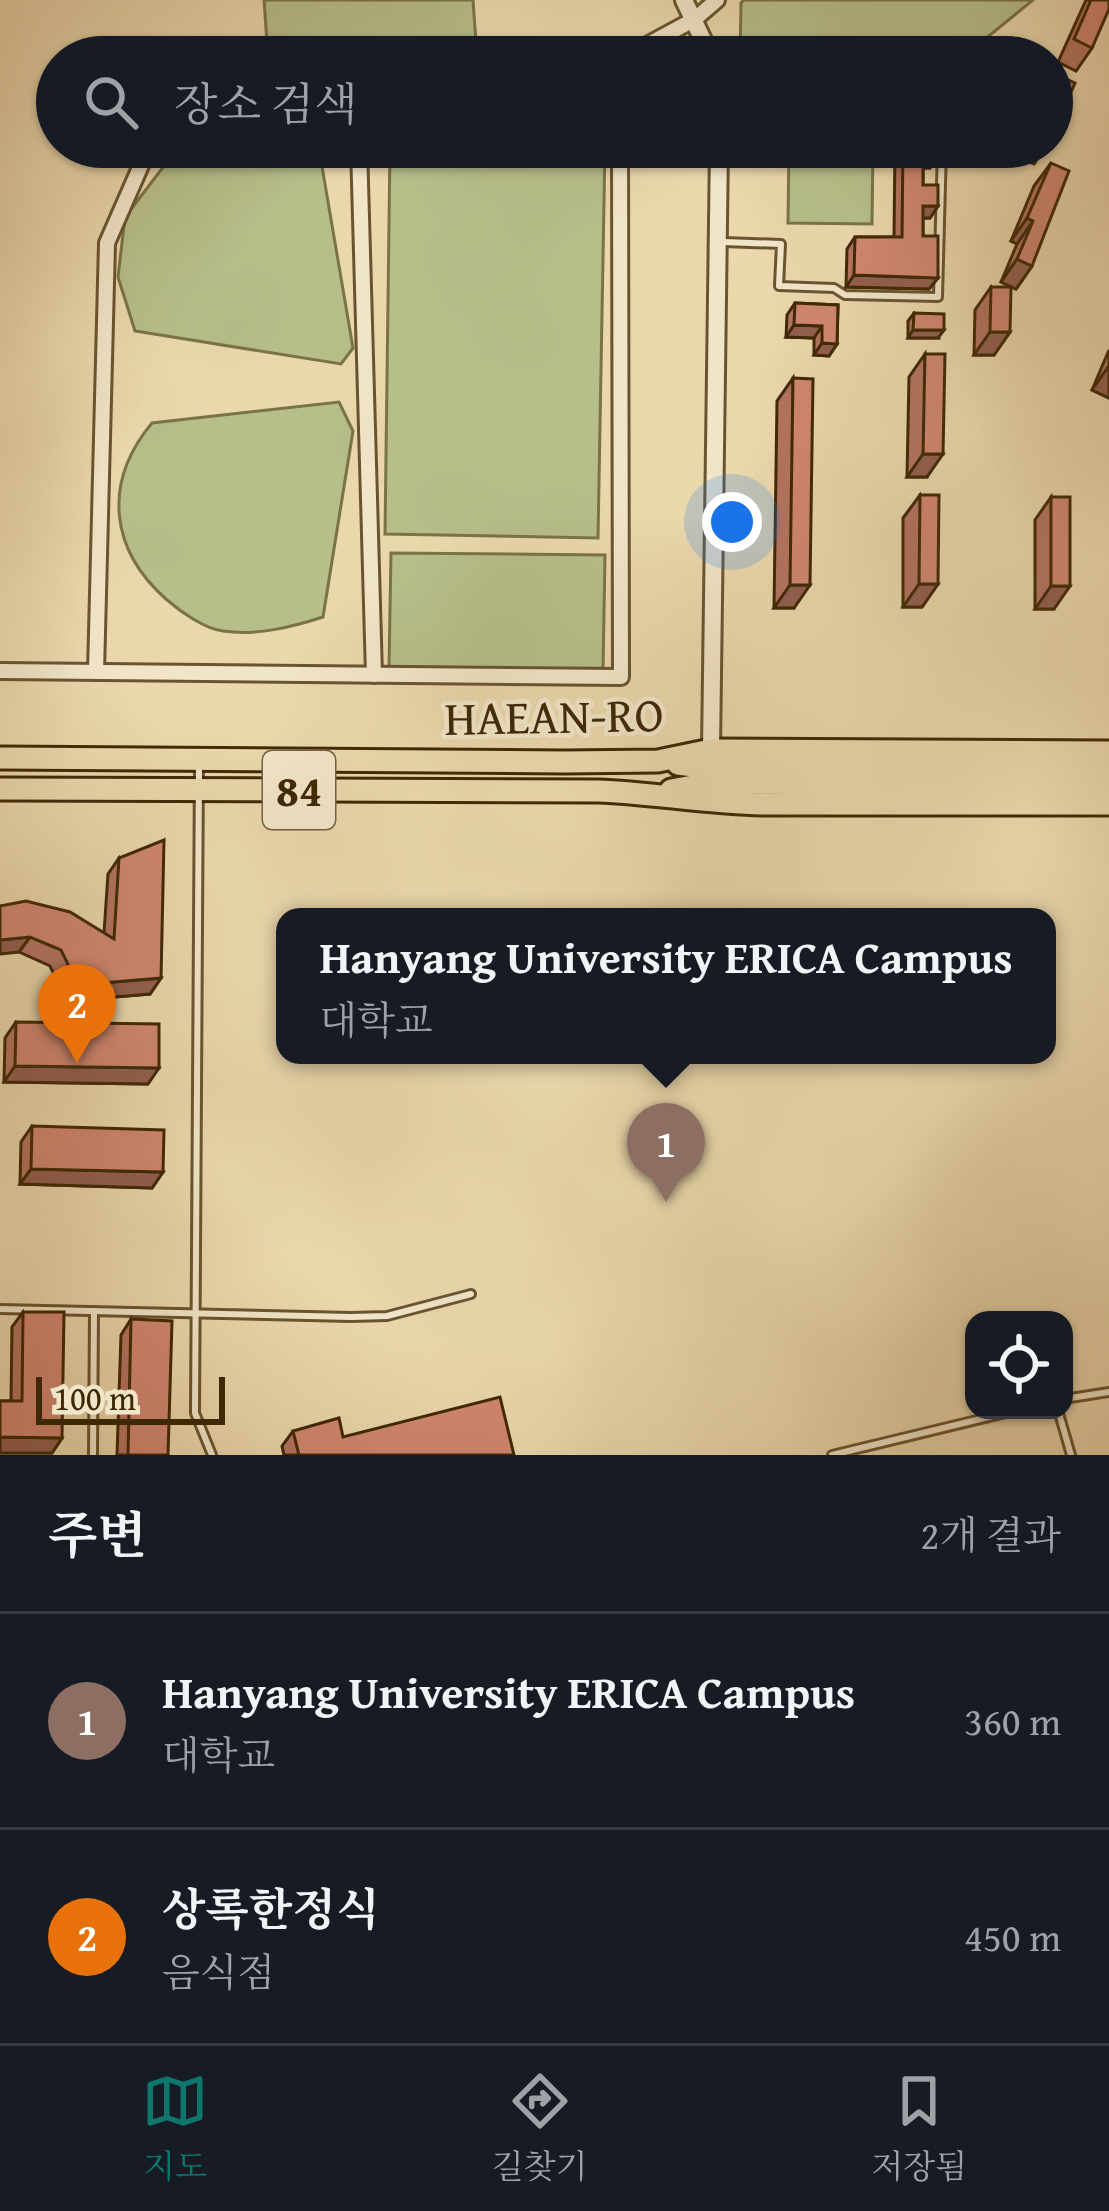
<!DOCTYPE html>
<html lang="ko">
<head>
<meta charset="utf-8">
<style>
  body { margin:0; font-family:"Gentium Book Plus","Noto Serif KR",serif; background:#20242c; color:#f1f3f6 }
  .controls { position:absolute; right:36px; bottom:36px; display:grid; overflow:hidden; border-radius:24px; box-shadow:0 3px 9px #0004 }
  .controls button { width:108px; height:108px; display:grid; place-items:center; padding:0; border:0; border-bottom:3px solid #363941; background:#171b24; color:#f1f3f6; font:60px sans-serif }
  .scale { position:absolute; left:36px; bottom:30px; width:189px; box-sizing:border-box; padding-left:12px; border:6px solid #3f2805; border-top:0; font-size:33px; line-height:42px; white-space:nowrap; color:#3f2805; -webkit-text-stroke:9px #f1e5c9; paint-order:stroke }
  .you { position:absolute; left:732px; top:522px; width:42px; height:42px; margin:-30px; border:9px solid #fff; border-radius:50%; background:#1a73e8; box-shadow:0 0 0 18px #1a73e833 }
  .badge { display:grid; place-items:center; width:78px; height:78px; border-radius:50%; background:#0f766e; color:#fff; font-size:39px; font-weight:700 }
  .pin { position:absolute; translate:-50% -99px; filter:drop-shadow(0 3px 6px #0008) }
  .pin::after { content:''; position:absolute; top:63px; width:42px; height:36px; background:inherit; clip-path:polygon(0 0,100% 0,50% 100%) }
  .popup { position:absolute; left:276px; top:908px; width:780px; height:156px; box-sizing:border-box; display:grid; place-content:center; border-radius:24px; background:#171b24; filter:drop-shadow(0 3px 9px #0005); font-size:39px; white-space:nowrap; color:#9ea1a6 }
  .popup b { font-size:45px; color:#f1f3f6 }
  .popup::after { content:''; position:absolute; left:50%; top:100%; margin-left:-24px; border:24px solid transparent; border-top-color:#171b24 }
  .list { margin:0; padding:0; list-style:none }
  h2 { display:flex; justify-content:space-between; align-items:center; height:156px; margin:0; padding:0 48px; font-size:51px }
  h2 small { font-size:39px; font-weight:400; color:#9ea1a6 }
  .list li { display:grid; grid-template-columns:78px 1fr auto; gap:36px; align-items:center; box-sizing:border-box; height:216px; padding:0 48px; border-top:3px solid #363941 }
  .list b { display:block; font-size:45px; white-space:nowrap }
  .list p { margin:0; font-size:39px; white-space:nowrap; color:#9ea1a6 }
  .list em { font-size:39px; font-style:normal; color:#9ea1a6 }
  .icon { flex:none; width:66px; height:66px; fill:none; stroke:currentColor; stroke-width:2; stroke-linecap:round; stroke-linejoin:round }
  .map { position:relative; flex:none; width:1109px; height:1455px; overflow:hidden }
  .search { position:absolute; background:#171b24; box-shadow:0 3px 9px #0004; left:36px; right:36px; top:36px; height:132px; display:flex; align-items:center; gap:30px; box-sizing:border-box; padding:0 42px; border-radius:66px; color:#9ea1a6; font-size:45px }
  .sheet { height:588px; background:#171b24 }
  nav { display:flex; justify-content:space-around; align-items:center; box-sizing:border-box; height:168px; border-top:3px solid #363941; background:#171b24; font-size:33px; color:#9ea1a6 }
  nav a { display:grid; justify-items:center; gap:6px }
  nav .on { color:#0f766e }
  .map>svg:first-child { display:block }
  .green { fill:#b6be8a; stroke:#7a7348; stroke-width:3 }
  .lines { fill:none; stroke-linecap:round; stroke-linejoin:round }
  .service-casing { stroke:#6a542f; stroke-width:12 }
  .minor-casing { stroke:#6a542f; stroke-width:20 }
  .tertiary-casing { stroke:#6a542f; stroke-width:22 }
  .primary-casing { stroke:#3f2805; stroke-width:27 }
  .service { stroke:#f1e5c9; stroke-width:6 }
  .minor { stroke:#f1e5c9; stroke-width:14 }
  .tertiary { stroke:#f1e5c9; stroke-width:16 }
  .primary { stroke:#ead7ac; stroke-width:21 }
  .wall { fill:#b27361; stroke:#3f2805; stroke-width:3 }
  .shaded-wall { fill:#915e4f; stroke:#3f2805; stroke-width:3 }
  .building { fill:#cf8671; stroke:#3f2805; stroke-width:3 }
  .labels { text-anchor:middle; stroke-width:9; stroke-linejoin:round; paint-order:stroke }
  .shield { fill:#f1e5c9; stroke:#746140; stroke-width:3 }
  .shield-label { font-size:45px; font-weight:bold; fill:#3f2805 }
  .street-label { font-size:48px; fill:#3f2805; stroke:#f1e5c9 }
</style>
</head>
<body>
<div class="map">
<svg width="1109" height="1455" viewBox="0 0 1109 1455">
  <rect width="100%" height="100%" fill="#ead7ac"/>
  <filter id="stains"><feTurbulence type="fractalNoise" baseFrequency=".00167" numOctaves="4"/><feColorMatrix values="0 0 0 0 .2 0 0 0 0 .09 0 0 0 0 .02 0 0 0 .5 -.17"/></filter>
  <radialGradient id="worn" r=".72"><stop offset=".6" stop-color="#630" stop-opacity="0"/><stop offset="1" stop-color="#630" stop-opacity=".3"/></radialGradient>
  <!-- green -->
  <g class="green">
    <path d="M264,0h209l4,57h-209z"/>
    <path d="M744,0h289l-70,57h-223l1,-54z"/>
    <path d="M200,147l119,2 34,199 -12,16 -206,-33 -17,-54 7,-60 42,-55z"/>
    <path d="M390,147h215l-7,391 -213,-4z"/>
    <path d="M789,147h84l-1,77 -84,-1z"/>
    <path d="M339,402l14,29 -30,186c-31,10 -66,19 -100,14 -18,-2 -42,-19 -56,-31 -57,-50 -65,-117 -15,-177z"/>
    <path d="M391,553l214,2 -2,115 -214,-3z"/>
  </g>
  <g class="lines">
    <!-- service casing -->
    <g class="service-casing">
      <g id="service">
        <path d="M723,242l58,2 -2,42 55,2 11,7 93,2 4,-150"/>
        <path d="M199,764l-4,649 17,42"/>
        <path d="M0,1309l351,8 36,-1 84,-22"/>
        <path d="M1064,1399l45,-7"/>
        <path d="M1058,1410l13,45"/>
        <path d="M93,1455l1,-144"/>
        <path d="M832,1455l186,-45"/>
      </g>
    </g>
    <!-- minor casing -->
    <g class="minor-casing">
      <g id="minor">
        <path d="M500,57h18"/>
        <path d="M625,57l70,-38 22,-19"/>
        <path d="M359,147l15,528"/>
        <path d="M0,671l621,6 -1,-530"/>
        <path d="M96,672l11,-429 42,-96"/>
      </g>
    </g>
    <!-- tertiary casing -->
    <g class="tertiary-casing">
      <g id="tertiary">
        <path d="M684,0l27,57"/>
        <path d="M711,750l8,-603"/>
      </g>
    </g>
    <!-- primary casing -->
    <g class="primary-casing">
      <g id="primary">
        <path d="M0,758l564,4 94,-1 53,-11 398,2"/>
        <path d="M678,764l32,4 399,2"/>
        <path d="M0,789l598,2c55,2 109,12 164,13h347"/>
        <path d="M671,790l33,-6 42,-1 363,3"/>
      </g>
    </g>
    <!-- service -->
    <use href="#service" class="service"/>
    <!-- minor -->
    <use href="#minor" class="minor"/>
    <!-- tertiary -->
    <use href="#tertiary" class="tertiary"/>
    <!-- primary -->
    <use href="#primary" class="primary"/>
  </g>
  <!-- wall -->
  <g class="wall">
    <path d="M1086,0h23l-17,48 -16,23 -18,-9z"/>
    <path d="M895,147h44l-9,21h-7v17l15,21 -8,12h-7v18l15,42 -9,11 -83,-2 1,-38 8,-12h39z"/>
    <path d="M1019,147h27l-12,17 -19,-8z"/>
    <path d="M1051,163l-19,103 -16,23 -15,-7 16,-38 -6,-3 23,-55z"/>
    <path d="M991,287l19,45 -16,23h-20l1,-45z"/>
    <path d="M795,303l43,2 -1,39 -8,12 -15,-1v-17l-28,-1 1,-22z"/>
    <path d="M914,313l24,25h-30v-17z"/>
    <path d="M1109,350v48l-17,-8z"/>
    <path d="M925,354l2,123h-20l2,-100z"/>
    <path d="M793,378l1,230h-20l3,-207z"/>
    <path d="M920,495l18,89 -16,23h-19v-89z"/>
    <path d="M1051,497l3,112h-19v-89z"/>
    <path d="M119,858l42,120 -11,16 -83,7 -17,-35 -31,-14 -19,-46 104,27 4,-59z"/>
    <path d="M16,1022l132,62 -144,-2 1,-44z"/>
    <path d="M32,1126l131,46 -11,16 -132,-4 1,-42z"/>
    <path d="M23,1312l39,126 -10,15h-52v-52h11l1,-74z"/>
    <path d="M131,1319l37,136h-51l4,-120z"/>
    <path d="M293,1431l50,6 171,18h-230l-2,-9z"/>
  </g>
  <!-- shaded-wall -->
  <g class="shaded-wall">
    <path d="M923,156h15l-8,12h-16z"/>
    <path d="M923,206h15l-8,12h-15z"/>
    <path d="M1027,218l6,3 -16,23 -6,-3z"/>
    <path d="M1017,259l15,7 -16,23 -15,-7z"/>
    <path d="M854,275l84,3 -9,11 -83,-2z"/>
    <path d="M794,325l28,1 -8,12 -28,-1z"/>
    <path d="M913,330h31l-6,8h-30z"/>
    <path d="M990,332h20l-16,23h-20z"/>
    <path d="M822,343l15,1 -8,12 -15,-1z"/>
    <path d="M1108,367l1,1v30l-17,-8z"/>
    <path d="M923,454h20l-16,23h-20z"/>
    <path d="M919,584h19l-16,23h-19z"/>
    <path d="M790,585h20l-16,23h-20z"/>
    <path d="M1051,586h19l-16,23h-19z"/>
    <path d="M30,937l-11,15 -19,2v-14z"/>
    <path d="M161,978l-11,16 -83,7 11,-16z"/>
    <path d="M15,1066l144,2 -11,16 -144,-2z"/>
    <path d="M31,1169l132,3 -11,16 -132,-4z"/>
    <path d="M0,1437l62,1 -10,15h-52z"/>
  </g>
  <!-- building -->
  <g class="building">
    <path d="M1091,0h18v9l-17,39 -18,-9z"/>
    <path d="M1057,75l18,8 -23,53v-50z"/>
    <path d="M903,147h36l-1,9h-15v29h15v21h-15v30h15v42l-84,-3 1,-38h47z"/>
    <path d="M1051,163l18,8 -37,95 -15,-7 16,-38 -6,-3z"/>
    <path d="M991,287h20l-1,45h-20z"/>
    <path d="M795,303l43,2 -1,39 -15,-1v-17l-28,-1z"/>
    <path d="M914,313l30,1v16h-31z"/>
    <path d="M925,354h20l-2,100h-20z"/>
    <path d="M793,378l20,1 -3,206h-20z"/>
    <path d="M920,495h19l-1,89h-19z"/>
    <rect x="1051" y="497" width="19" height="89"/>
    <path d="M164,840l-3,138 -83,7 -17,-35 -31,-13 -30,3v-34l26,-5 44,11 44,27 5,-81z"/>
    <path d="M16,1022l143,2v44l-144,-2z"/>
    <path d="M32,1126l132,4 -1,42 -132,-3z"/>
    <path d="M23,1312h41l-2,126 -62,-1v-36h22z"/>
    <path d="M131,1319l41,2 -4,134h-40z"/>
    <path d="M500,1397l14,58h-215l-6,-24 46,-13 4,19z"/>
  </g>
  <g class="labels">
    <!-- shield labels -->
    <rect class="shield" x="263" y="751" width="72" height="78" rx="9"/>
    <g class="shield-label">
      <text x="299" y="806">84</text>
    </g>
    <!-- street labels -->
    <g class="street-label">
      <text transform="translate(554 716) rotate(-1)" y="17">HAEAN-RO</text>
    </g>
  </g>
  <rect width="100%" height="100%" filter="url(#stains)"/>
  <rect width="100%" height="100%" fill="url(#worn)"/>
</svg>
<div class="controls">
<button><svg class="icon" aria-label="locate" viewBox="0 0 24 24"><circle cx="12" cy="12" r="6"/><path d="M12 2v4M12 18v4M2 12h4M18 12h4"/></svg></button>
</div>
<div class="scale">100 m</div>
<div class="you"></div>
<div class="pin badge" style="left:666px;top:1202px;background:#8d6e63">1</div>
<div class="popup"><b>Hanyang University ERICA Campus</b>대학교</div>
<div class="pin badge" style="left:77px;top:1063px;background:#e8710a">2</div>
<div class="search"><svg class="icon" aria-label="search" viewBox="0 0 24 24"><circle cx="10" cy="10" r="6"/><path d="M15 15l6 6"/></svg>장소 검색</div>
</div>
<section class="sheet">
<h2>주변<small>2개 결과</small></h2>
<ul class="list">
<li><span class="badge" style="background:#8d6e63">1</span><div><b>Hanyang University ERICA Campus</b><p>대학교</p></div><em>360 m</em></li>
<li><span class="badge" style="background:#e8710a">2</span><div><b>상록한정식</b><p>음식점</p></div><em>450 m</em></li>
</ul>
</section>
<nav>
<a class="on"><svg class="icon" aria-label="map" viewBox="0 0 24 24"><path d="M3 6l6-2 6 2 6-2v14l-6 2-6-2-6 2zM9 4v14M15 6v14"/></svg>지도</a>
<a><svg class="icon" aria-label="directions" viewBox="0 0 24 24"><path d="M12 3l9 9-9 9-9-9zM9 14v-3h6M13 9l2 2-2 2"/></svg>길찾기</a>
<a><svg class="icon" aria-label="saved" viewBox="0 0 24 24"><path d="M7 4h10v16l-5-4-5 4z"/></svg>저장됨</a>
</nav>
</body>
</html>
